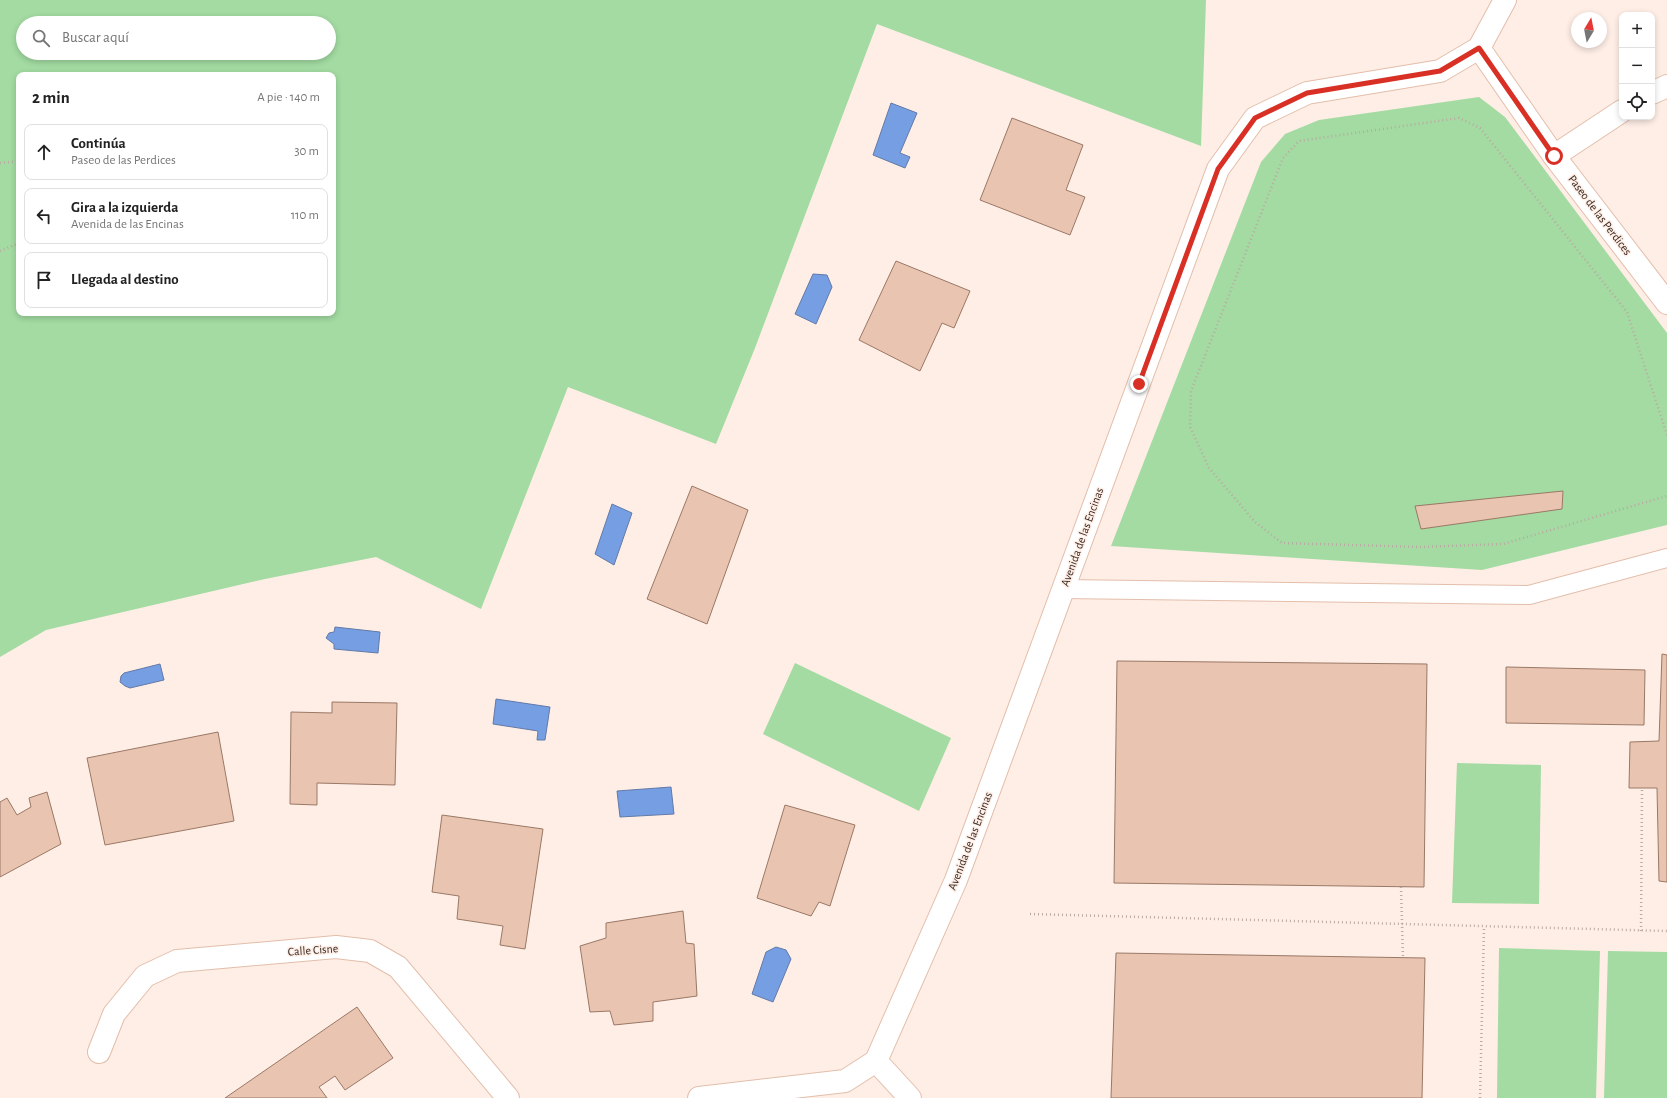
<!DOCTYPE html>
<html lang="es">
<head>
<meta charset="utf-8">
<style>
  body { margin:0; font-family:"Alegreya Sans",sans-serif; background:#f6f6f6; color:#222 }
  .controls { position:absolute; right:12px; top:12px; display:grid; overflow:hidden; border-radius:8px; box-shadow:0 2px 6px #0003 }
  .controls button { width:36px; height:36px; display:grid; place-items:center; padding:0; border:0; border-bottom:1px solid #e0e0e0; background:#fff; color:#222; font:20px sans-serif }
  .compass { position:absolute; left:1571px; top:12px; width:36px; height:36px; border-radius:50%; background:#fff; box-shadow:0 2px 6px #0003; rotate:10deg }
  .stop { position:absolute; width:12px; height:12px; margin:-9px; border:3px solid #d93025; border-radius:50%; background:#fff }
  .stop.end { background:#d93025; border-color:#fff; box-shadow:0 1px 4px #0008 }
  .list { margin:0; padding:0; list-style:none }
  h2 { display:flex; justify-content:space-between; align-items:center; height:52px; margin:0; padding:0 16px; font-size:17px }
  h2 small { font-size:13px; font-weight:400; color:#767676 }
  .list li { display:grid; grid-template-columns:26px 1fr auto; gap:12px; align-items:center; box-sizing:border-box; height:56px; margin:0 8px 8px; padding:0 8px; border:1px solid #e0e0e0; border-radius:8px }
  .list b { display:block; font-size:15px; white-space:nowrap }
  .list p { margin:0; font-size:13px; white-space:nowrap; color:#767676 }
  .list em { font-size:13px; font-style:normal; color:#767676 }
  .icon { flex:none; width:22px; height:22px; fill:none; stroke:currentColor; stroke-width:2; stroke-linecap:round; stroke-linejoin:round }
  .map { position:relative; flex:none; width:1667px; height:1098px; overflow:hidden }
  .search { position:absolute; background:#fff; box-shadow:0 2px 6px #0003; left:16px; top:16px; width:320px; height:44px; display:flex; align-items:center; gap:10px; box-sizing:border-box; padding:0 14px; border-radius:22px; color:#767676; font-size:15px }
  .panel { position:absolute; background:#fff; box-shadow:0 2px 6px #0003; left:16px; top:72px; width:320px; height:244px; border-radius:8px }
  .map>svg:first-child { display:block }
  .green { fill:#a3dba2; fill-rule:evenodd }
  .water { fill:#759ee3; stroke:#627aa8 }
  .building { fill:#e9c4b0; stroke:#9a7866 }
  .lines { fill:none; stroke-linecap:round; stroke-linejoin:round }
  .service-casing { stroke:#e3beab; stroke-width:20 }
  .minor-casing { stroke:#e3beab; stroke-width:24 }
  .path { stroke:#baaaa3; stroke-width:2.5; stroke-dasharray:1 3; stroke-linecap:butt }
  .service { stroke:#fff; stroke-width:18 }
  .minor { stroke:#fff; stroke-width:22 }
  .route { stroke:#d93025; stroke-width:5 }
  .labels { text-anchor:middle; stroke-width:3; stroke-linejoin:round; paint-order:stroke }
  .street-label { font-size:12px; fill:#352720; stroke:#feeee6 }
</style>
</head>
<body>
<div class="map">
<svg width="1667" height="1098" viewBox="0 0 1667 1098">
  <rect width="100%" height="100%" fill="#feeee6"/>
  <!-- green -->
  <g class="green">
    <path d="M0,0h1206l-5,146 -324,-122 -122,324 -39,96 -148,-57 -87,222 -105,-52 -111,22 -219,51 -46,27zM23,23h306v30h-306zM19,75h314v238h-314z"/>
    <path d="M1479,97l26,20 162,216v192l-185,45 -371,-24 150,-384 24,-28 34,-14z"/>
    <path d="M795,663l156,75 -32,73 -156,-77z"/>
    <path d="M1457,763l84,2 -2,139 -87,-1z"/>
    <path d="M1499,948l101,3 -4,147h-99z"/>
    <path d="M1608,951l59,1v146h-63z"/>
  </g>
  <!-- water -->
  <g class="water">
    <path d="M891,103l26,10 -17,40 10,4 -5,11 -32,-13z"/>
    <path d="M813,274l14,1 5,12 -16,37 -21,-10z"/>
    <path d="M612,504l20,9 -18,52 -19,-11z"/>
    <path d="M335,627l45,5 -2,21 -44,-4v-5l-8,-6 3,-5 5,-1z"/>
    <path d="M160,664l4,16 -34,8 -5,-2 -5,-4 1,-6 3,-3z"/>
    <path d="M496,699l54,8 -5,33h-8l1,-9 -45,-7z"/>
    <path d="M671,787l3,27 -54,3 -3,-26z"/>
    <path d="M776,947l10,3 5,9 -18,43 -21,-8 14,-42z"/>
  </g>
  <!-- building -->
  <g class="building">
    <path d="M1012,118l71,27 -17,45 19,7 -15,38 -90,-35z"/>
    <path d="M896,261l74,30 -16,37 -12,-5 -22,48 -61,-31z"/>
    <path d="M692,486l56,24 -41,114 -60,-25z"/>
    <path d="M1563,491l-1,18 -141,20 -6,-23z"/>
    <path d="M1662,654l5,1v227l-8,-1 -2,-93h-28l1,-46 29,-1z"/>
    <path d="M1117,661l310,3 -3,223 -310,-4z"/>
    <path d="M1506,667l139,3 -1,55 -138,-2z"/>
    <path d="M332,702l65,1 -2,82 -78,-2v22l-27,-1 1,-92 41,1z"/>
    <path d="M218,732l16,89 -129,24 -18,-87z"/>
    <path d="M47,792l14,52 -61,33v-75l7,-4 10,17 14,-8 -2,-9z"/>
    <path d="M785,805l70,20 -25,81 -11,-4 -8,14 -54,-18z"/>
    <path d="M442,815l101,14 -18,120 -25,-4 3,-19 -46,-7 2,-23 -27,-4z"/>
    <path d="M683,911l3,32 8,1 3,52 -44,6v19l-39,4 -4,-14 -20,1 -10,-66 26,-8v-15z"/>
    <path d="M1116,953l309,5 -3,140h-311z"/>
    <path d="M357,1007l36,51 -48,32 -10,-14 -16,11 8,11h-102z"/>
  </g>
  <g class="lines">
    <!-- service casing -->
    <g class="service-casing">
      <path id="service" d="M1063,589l466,6 138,-37"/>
    </g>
    <!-- minor casing -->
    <g class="minor-casing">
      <g id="minor">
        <path d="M1479,48l75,108 113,147"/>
        <path d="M1652,93l15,-7"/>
        <path d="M1554,156l68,-45"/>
        <path d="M99,1052l15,-38 31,-38 32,-15 159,-14 34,4 28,16 110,131"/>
        <path d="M876,1061l34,37"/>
        <path d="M699,1098l146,-17 31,-20 80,-181 262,-711 37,-51 52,-25 133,-22 39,-23 26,-48"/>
      </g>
    </g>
    <!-- path -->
    <g class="path">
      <path d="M0,163l19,-2"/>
      <path d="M0,251l19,-8"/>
      <path d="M1667,435l-40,-123 -147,-184 -21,-10 -160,23 -16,17 -92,233 -1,36 19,41 46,54 27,21 139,4 82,-3 164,-48"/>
      <path d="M1401,887l2,71"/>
      <path d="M1030,914l637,17"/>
      <path d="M1641,931l1,-142"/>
      <path d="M1480,1098l4,-171"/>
    </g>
    <!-- service -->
    <use href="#service" class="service"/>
    <!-- minor -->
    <use href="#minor" class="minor"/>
  </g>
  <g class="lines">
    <!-- route -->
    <path class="route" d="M1139,384l79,-215 37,-51 52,-25 133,-22 39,-23 75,108"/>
  </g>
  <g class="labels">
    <!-- street labels -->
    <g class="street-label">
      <text transform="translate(1600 215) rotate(53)" y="4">Paseo de las Perdices</text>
      <text transform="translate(1082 537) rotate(-70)" y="4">Avenida de las Encinas</text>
      <text transform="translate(970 841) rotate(-69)" y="4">Avenida de las Encinas</text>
      <text transform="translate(313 950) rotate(-4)" y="4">Calle Cisne</text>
    </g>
  </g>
</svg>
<div class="controls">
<button>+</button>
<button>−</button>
<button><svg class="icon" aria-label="locate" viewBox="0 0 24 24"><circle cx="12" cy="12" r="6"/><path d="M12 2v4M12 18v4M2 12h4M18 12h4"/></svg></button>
</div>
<svg class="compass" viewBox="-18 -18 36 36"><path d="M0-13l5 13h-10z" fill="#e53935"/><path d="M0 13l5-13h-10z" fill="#767676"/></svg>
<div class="stop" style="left:1554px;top:156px"></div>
<div class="stop end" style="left:1139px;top:384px"></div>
<div class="search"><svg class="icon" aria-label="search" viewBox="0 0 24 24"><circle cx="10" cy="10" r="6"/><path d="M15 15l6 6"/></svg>Buscar aquí</div>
<section class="panel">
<h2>2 min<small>A pie · 140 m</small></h2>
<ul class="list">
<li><svg class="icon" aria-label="ahead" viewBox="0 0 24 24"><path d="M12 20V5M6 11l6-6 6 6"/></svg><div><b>Continúa</b><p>Paseo de las Perdices</p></div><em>30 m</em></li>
<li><svg class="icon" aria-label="left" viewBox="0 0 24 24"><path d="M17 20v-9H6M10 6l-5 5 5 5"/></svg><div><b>Gira a la izquierda</b><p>Avenida de las Encinas</p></div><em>110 m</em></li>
<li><svg class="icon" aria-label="arrive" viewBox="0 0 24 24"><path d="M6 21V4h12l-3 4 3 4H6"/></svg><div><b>Llegada al destino</b></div></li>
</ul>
</section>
</div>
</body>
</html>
